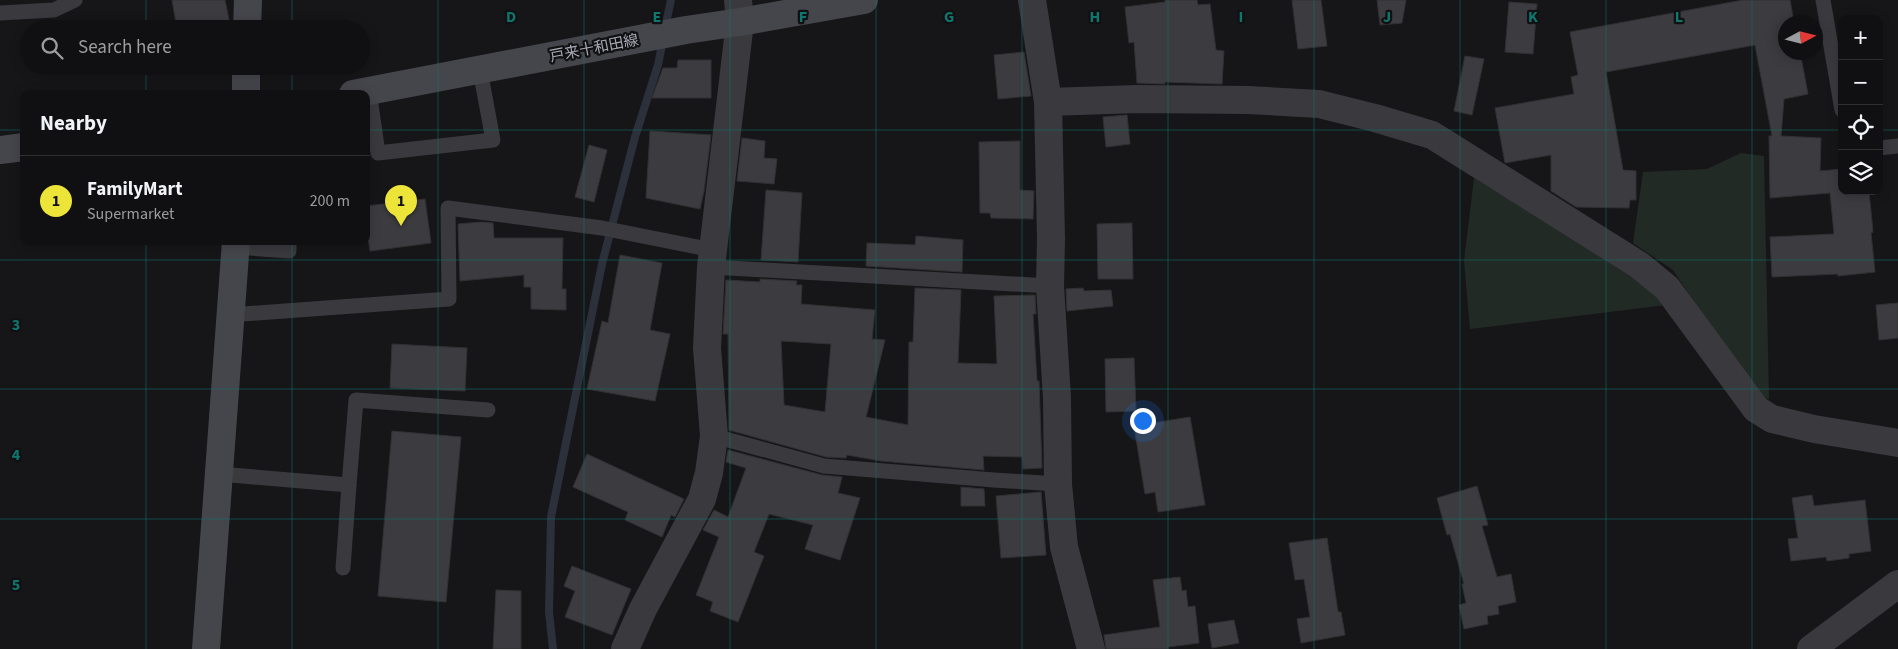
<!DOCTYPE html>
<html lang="en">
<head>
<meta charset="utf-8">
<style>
  body { margin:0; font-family:"Source Sans 3","Noto Sans JP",sans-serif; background:#1e1e20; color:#f1f3f6 }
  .controls { position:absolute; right:15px; top:15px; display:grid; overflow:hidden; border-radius:10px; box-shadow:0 2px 12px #0003 }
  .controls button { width:45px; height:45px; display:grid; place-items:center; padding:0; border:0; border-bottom:1px solid #303032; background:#101012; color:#f1f3f6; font:25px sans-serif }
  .compass { position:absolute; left:1778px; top:15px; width:45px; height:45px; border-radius:50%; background:#101012; box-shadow:0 2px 12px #0003; rotate:83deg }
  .you { position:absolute; left:1142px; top:420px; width:18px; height:18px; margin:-12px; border:4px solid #fff; border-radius:50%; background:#1a73e8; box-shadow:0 0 0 8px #1a73e833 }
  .badge { display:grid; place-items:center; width:32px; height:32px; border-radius:50%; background:#ece439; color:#111; font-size:16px; font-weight:700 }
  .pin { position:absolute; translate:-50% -41px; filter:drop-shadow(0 1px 2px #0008) }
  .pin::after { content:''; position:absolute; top:26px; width:18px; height:15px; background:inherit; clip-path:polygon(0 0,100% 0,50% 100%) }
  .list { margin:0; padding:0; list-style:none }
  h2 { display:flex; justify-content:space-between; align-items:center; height:65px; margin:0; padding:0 20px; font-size:21px }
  h2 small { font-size:16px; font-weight:400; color:#9c9d9f }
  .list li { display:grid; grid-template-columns:32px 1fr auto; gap:15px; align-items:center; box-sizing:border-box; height:90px; padding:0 20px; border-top:1px solid #303032 }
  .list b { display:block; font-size:19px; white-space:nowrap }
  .list p { margin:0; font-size:16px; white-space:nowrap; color:#9c9d9f }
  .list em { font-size:16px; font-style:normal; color:#9c9d9f }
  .icon { flex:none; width:28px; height:28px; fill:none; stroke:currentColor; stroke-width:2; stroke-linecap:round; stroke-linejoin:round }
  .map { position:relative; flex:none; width:1898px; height:649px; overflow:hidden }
  .search { position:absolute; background:#101012; box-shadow:0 2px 12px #0003; left:20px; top:20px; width:350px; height:55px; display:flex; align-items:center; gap:12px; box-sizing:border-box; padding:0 18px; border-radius:28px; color:#9c9d9f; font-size:19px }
  .panel { position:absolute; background:#101012; box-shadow:0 2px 12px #0003; left:20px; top:90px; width:350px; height:155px; border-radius:10px }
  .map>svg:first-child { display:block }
  .green { fill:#222a26 }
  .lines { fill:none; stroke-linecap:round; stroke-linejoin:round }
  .stream { stroke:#2c303b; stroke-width:8 }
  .building { fill:#3c3b3f; stroke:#313033; fill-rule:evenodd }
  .lane { stroke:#3a393e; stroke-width:15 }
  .street { stroke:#3a393e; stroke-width:28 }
  .secondary { stroke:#45454c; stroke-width:28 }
  .grid { fill:none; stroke:#0f766e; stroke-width:1; stroke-opacity:0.55 }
  .labels { text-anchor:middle; stroke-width:4.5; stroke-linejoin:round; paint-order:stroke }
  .street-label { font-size:15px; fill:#a8a8b7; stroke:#111113 }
  .grid-label { font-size:16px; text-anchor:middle; font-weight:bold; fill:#0f766e; stroke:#111113; stroke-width:4.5; stroke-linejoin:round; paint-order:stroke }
</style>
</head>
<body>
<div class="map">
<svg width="1898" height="649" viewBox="0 0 1898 649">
  <rect width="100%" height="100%" fill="#161618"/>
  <!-- green -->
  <g class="green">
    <path d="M1741,153l23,3 5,243 -12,-2 -84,-127 -40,-27 10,-71 64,-3z"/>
    <path d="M1474,178l174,105 18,22 -196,24 -6,-68z"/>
  </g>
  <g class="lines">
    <!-- stream -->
    <g class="stream">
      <path d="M665,28l6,-28"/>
      <path d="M553,649l-4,-37 2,-95 51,-253 33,-127 23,-72 5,-25"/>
    </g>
  </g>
  <!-- building -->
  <g class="building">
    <path d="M172,0h53l6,29h-54z"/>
    <path d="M1165,0h32l1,5 12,-1 6,46 8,1 -2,33 -57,-2v2l-28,-1 -3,-41 -5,1 -4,-36 40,-5z"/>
    <path d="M1292,0h29l6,46 -29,3z"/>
    <path d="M1377,0h29l-4,23 -22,2z"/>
    <path d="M1743,0h47l4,22h-8v30h14l8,42 -24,5 -3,37 40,2 -1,33 22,-2v22h27l4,41 -2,1 4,39 -37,4v-2l-66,3 -2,-40 64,-3 -4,-41 -60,5 -1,-62h3l-17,-91 -149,27 17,98 13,1v29h-6l-1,8 -53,-1 -25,-16v-36l-46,8 -10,-55 79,-14 -3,-17 7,-2 -8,-43z"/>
    <path d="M1509,2l28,2 -4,50 -28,-2z"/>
    <path d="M1024,52l7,44 -33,3 -4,-44z"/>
    <path d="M1465,56l19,3 -12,56 -18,-4z"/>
    <path d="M678,60h33v38h-59l11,-30h14z"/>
    <path d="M1127,115l3,29 -24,3 -3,-30z"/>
    <path d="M650,131l61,4 -7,56 -4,18 -54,-11z"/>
    <path d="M742,138l23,3 -1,17 13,1 -3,25 -37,-3z"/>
    <path d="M1020,141v49l14,1 -1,28 -42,-1 -1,-5h-10l-1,-71z"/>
    <path d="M589,145l18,5 -13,52 -19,-5z"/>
    <path d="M766,190l36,3 -4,69 -37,-2z"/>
    <path d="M425,199l6,44 -61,8 -4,-28v-17z"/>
    <path d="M481,222l12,1 1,15h69l-1,51h4v21l-35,-1v-22h-7v-12l-64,6 -2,-57z"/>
    <path d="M1132,223l1,56h-35l-1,-55z"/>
    <path d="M916,236l47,4 -1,32 -96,-6 1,-23 48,2z"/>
    <path d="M620,255l42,8 -12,67 20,4 -15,67 -68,-12 15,-68 6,2z"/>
    <path d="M760,279l37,2 -1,4h6l-1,19 74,6 -3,29 13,1 -19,77 42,8 1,-83h4l2,-54 46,2 -3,73 39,1 -3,-68 41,-1 1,19h-3l4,67h2l3,87 -19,1 -1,-12 -39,-1 1,14 -103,-9 -34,-6 -1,3 -20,-1 -97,-27 -1,-96h-5l3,-54 34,2zM781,341l50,3 -6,68 -41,-7z"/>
    <path d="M1083,288l1,3 27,-1 2,16 -46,5 -1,-22z"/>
    <path d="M1898,303v35l-19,2 -3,-35z"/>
    <path d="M392,344l75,4 -2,43 -75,-3z"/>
    <path d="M1134,358l2,53 -30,1 -1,-53z"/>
    <path d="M1190,417l15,88 -47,7 -3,-20 -10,2 -11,-68z"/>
    <path d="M392,431l69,6 -15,165 -68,-6z"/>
    <path d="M728,450l94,25 20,2 -4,16 22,5 -20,62 -35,-11 8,-24 -44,-11 -15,38 10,4 -26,66 -28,-11 3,-9 -17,-7 23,-58 -16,-7 11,-20 14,7 18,-49 -20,-6z"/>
    <path d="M587,454l97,45 -9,18 -4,-2 -9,22 -37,-17 3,-8 -55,-25z"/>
    <path d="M1477,486l11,39 -6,1 15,51 14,-3 5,28 -18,4 1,8 -12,2 1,8 -24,5 -5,-24 7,-2 -4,-19h2l-14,-50 -3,1 -10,-37z"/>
    <path d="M961,487l23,2 1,17h-24z"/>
    <path d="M1041,492l5,63 -45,3 -5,-62z"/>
    <path d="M1812,495l2,11 51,-6 6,51 -22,3v4l-22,3 -1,-4 -35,4 -3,-22 10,-1 -6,-40z"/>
    <path d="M1327,538l11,74h3l4,23 -44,8 -4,-24 13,-2 -6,-38 -9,1 -6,-37z"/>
    <path d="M572,566l59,23 -19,46 -47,-18 10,-26 -11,-5z"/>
    <path d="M1180,577l2,14 4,-1 2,17 7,-1 4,37 -31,4v2h-62l-2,-14 56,-8 -7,-47z"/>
    <path d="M496,590l25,1v58h-28z"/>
    <path d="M1234,620l5,23 -27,5 -4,-24z"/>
  </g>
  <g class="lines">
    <!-- lane -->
    <g class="lane">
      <path d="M1823,0l19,110"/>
      <path d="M0,13l54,-3 21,-10"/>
      <path d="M369,91l9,62 115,-13 -13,-70"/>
      <path d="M1879,148l19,-2"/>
      <path d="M236,247l53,4v-10"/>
      <path d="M711,267l339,19"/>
      <path d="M230,315l219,-16 -1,-91 154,20 111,22"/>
      <path d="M714,436l110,30 170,14 64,4"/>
      <path d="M219,474l130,11 7,-85 132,10"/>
      <path d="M343,568l6,-83"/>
    </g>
    <!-- street -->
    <g class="street">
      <path d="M1032,0l16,102 3,137 -1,47 7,112 1,86 6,63 27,102"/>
      <path d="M1048,102l90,-3 110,1 71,4 56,14 57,17 207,130 28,23 89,121 16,10 42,10 84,14"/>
      <path d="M625,649l18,-40 59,-110 7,-26 5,-37 -7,-88 4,-81 29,-245 -2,-22"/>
      <path d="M1811,649l87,-65"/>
    </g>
    <!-- secondary -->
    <g class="secondary">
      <path d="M247,29l1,-29"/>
      <path d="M246,94v-28"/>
      <path d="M353,94l333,-64 54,-8 124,-22"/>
      <path d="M0,150l24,-3"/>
      <path d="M206,649l30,-408"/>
    </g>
  </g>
  <!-- grid -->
  <path class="grid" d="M146,0v29M292,0v29M438,0v649M584,0v649M730,0v649M876,0v649M1022,0v649M1168,0v649M1314,0v649M1460,0v649M1606,0v649M1752,0v649M146,66v28M292,66v28M0,130h24M366,130h1476M1879,130h19M146,241v408M292,241v408M0,260h1898M0,389h1898M0,519h1898"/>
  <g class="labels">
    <!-- street labels -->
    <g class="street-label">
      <text transform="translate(594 48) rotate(-11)" y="5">戸来十和田線</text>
    </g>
  </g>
  <g class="grid-label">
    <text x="511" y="22">D</text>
    <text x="657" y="22">E</text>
    <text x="803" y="22">F</text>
    <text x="949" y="22">G</text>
    <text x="1095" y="22">H</text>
    <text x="1241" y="22">I</text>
    <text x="1387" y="22">J</text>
    <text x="1533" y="22">K</text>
    <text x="1679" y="22">L</text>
    <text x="16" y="330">3</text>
    <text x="16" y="460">4</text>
    <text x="16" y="590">5</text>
  </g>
</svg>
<div class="controls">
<button>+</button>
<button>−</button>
<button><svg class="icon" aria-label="locate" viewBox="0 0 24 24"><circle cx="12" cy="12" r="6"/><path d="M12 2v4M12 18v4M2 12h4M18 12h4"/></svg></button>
<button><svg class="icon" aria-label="layers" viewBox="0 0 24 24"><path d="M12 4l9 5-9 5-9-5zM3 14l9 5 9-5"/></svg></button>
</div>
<svg class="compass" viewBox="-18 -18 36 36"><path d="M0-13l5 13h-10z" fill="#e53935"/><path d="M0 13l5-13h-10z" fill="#9c9d9f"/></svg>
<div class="you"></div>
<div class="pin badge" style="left:401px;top:226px">1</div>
<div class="search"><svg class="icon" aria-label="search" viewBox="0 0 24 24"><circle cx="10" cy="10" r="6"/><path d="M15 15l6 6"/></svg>Search here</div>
<section class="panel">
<h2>Nearby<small></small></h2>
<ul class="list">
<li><span class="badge">1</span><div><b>FamilyMart</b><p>Supermarket</p></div><em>200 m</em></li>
</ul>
</section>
</div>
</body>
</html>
